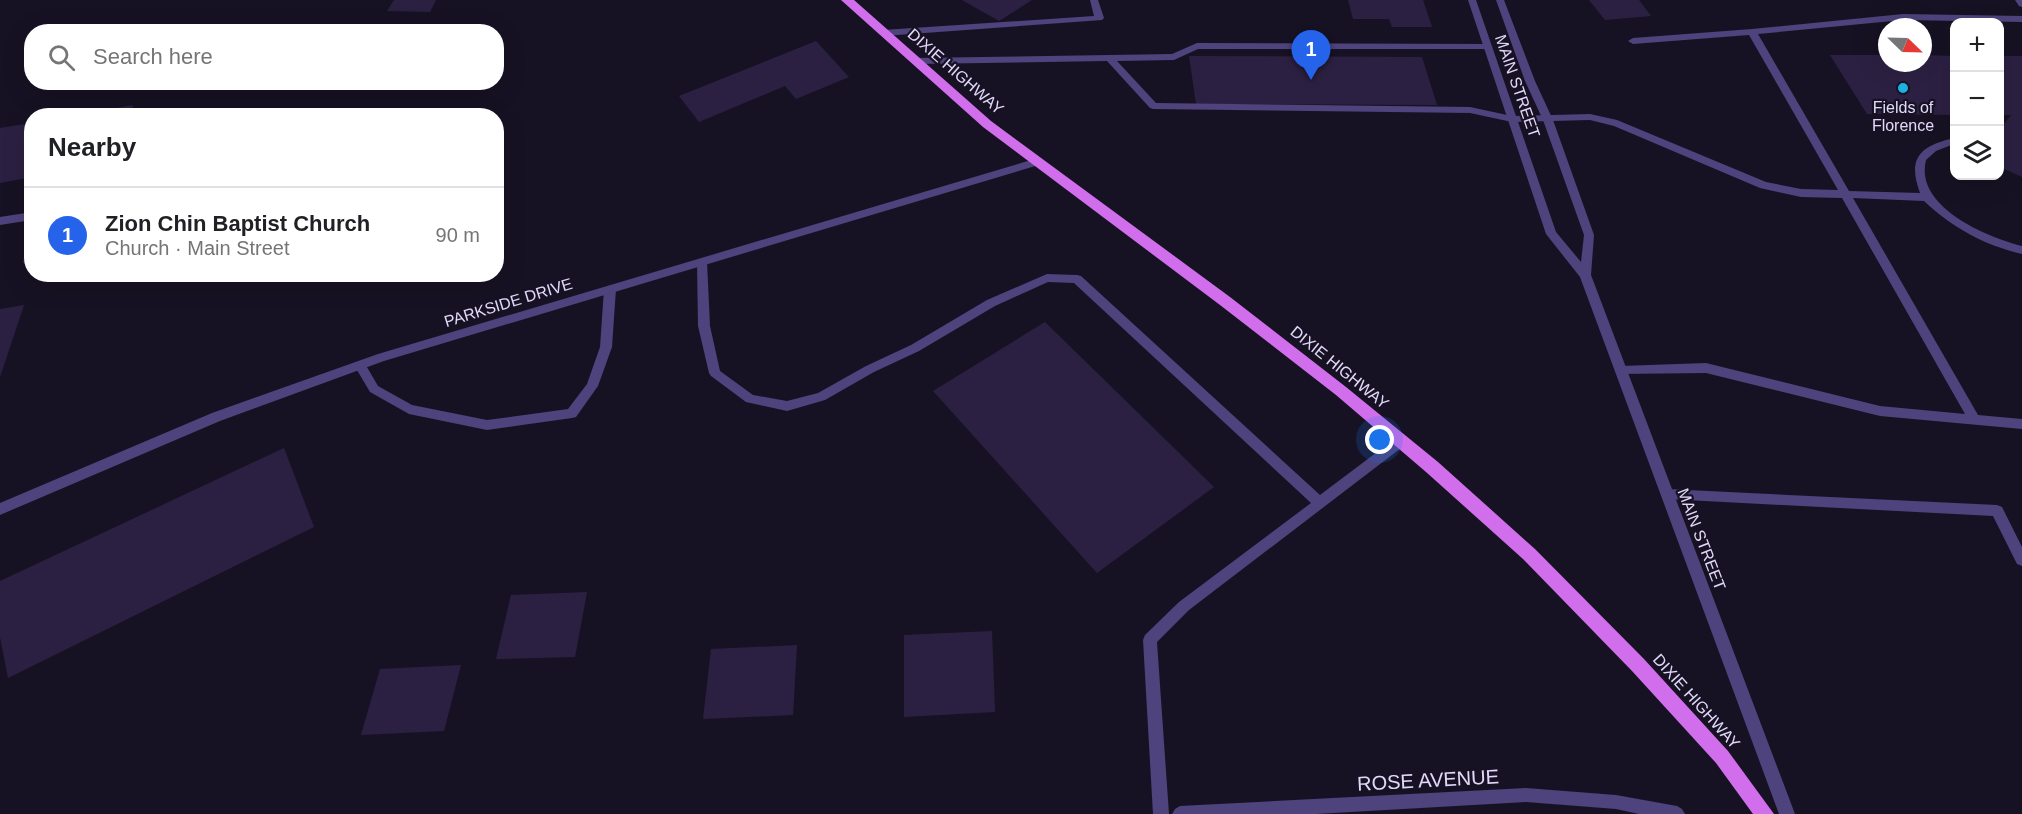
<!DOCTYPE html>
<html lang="en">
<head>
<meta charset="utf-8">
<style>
  body { margin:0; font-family:Helvetica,sans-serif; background:#f2f2f2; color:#202124 }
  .controls { position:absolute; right:18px; top:18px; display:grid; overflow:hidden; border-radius:12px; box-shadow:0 6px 24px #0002 }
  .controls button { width:54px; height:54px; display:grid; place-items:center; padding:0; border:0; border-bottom:2px solid #e0e0e0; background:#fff; color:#202124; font:30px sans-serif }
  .compass { position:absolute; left:1878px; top:18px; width:54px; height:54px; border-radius:50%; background:#fff; box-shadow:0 6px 24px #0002; rotate:113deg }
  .you { position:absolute; left:1380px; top:440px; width:21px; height:21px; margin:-15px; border:4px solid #fff; border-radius:50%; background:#1a73e8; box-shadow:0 0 0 9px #1a73e833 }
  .badge { display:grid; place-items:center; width:39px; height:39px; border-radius:50%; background:#2563eb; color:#fff; font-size:20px; font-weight:700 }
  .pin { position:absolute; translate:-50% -50px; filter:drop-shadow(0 2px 3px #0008) }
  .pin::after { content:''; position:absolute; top:32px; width:21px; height:18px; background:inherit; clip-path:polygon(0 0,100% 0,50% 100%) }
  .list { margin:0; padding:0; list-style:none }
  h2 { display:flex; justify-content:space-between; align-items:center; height:78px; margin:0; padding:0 24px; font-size:26px }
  h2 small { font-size:20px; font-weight:400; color:#757577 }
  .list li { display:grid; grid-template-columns:39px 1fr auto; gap:18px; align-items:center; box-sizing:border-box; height:96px; padding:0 24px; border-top:2px solid #e0e0e0 }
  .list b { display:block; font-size:22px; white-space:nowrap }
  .list p { margin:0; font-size:20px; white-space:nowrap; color:#757577 }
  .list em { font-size:20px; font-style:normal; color:#757577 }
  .icon { flex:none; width:33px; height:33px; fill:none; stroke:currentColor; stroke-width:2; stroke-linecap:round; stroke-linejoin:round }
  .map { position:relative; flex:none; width:2022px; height:814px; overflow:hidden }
  .search { position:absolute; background:#fff; box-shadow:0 6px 24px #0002; left:24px; top:24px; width:480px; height:66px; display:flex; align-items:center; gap:15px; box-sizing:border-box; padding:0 21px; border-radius:24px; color:#757577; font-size:22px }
  .panel { position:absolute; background:#fff; box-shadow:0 6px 24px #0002; left:24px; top:108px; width:480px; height:174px; border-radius:24px }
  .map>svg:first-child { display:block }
  .building { fill:#2c2042 }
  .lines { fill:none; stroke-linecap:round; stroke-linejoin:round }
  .service { fill:#4e437d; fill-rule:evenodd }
  .minor { fill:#4e437d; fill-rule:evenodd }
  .tertiary { fill:#4e437d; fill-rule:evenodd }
  .primary { fill:#d06eec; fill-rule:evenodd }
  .poi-dot { fill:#1db1e2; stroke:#171223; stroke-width:2 }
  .labels { text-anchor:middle; stroke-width:4.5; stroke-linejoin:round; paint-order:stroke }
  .street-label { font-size:16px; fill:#e2d9fa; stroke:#171223 }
  .poi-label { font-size:16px; fill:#e2d9fa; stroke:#171223 }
  .near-street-label { font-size:20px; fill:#e2d9fa; stroke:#171223 }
</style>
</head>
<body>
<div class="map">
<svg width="2022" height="814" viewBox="0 0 2022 814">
  <rect width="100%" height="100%" fill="#171223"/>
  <!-- building -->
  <g class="building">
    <path d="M394,0h42l-6,12 -43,-1z"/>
    <path d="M962,0h70l-33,21z"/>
    <path d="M1348,0h75l9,27h-40l-3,-8h-36z"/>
    <path d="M1589,0h50l12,16 -46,4z"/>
    <path d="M816,41l33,36 -53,22 -11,-13 -86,36 -20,-26z"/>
    <path d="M1830,55h57v8h36v-8l31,1v59l-87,-1z"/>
    <path d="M1189,56l233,1 15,48 -241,-1z"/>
    <path d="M2000,56h22v121l-22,-10v-38l11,-14h-11z"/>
    <path d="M133,105l-2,11h-50v-2z"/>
    <path d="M32,123v54l-32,6v-55z"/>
    <path d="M31,238l1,24 -10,1z"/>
    <path d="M24,305l-24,72v-68z"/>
    <path d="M1045,322l169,165 -117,86 -164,-182z"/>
    <path d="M284,448l30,79 -306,151 -8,-41v-56z"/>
    <path d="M587,592l-12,65 -79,2 15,-64z"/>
    <path d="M992,631l3,81 -91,5v-82z"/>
    <path d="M797,645l-4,70 -90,4 8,-70z"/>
    <path d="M461,665l-17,66 -83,4 19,-66z"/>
  </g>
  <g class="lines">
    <!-- service -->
    <g class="service">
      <path d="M1090,0h8l6,18 -2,2 -219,16 -5,-3 5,-3 211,-14z"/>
      <path d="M2015,0h7v7l-3,-1z"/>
      <path d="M1903,14l119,2v6l-119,-2 -145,14 91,157 71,2c-13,-35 0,-47 34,-55v6l-18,7 -10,9c-12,47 61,77 96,86v8c-38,-9 -69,-26 -98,-53l-71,-3 125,217 44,4v10l-142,-13 -174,-43 -89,1 -2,-3 2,-3 4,-2 85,-3 174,43 85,8 -123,-216 -41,-1 -41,-9 -146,-62 -24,-6 -78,2 -42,-9 -317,-4 -3,-1 -43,-47 -192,3 -5,-3 5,-3 257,-4 25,-11 290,1 3,1v4h-292l-24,11 -57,1 39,42 314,4 42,9 78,-2 27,6 149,62 35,7 37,1 -89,-155 -116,9 -5,-3 5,-3 119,-9z"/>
      <path d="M702,258l5,4 3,64 10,45 33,24 34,6 31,-8 48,-27 45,-21 76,-45 60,-26 30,1 4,1 239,219 77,-58 4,-1 4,1 2,4 -2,4 -216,165 -32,32 12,172h-16l-10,-174 2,-5 34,-33 132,-99 -237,-220 -26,-1 -53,24 -76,45 -45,21 -49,28 -38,11 -41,-9 -35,-26 -2,-3 -11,-47 -1,-64z"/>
      <path d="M610,285l6,4 -4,58 -14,39 -22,31 -4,1 -85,12 -78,-16 -39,-22 -16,-27 2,-3h8l14,24 34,19 75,15 81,-11 19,-25 13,-37 4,-58z"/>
      <path d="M1667,489l330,16 5,2 20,40v19l-5,-2 -24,-48 -326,-17 -4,-1 -2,-4 2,-4z"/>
    </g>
    <!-- minor -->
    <g class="minor">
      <path d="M1038,158l4,2v4l-658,197 -164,60 -220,94v-12l212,-90 166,-59z"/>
      <path d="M32,212v8l-32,5v-8z"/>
      <path d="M1526,788l90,7 61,11 5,3 3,5h-46l-23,-5 -90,-7 -210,12h-144l3,-5 5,-3z"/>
    </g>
    <!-- tertiary -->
    <path class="tertiary" d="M1468,0h8l80,232 25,30 3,-27 -41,-115 -18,-39 -29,-81h8l31,81 18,39 41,115 -3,40 204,539h-16l-199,-537 -34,-43z"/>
    <!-- primary -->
    <path class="primary" d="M841,0h13l137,121 239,176 116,90 92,75 97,87 109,110 84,92 46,63h-21l-37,-51 -84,-92 -109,-112 -97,-87 -90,-77 -116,-90 -237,-178z"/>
  </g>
  <!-- markers -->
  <circle class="poi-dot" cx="1903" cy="88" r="6"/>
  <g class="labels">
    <!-- street labels -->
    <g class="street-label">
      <text transform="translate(956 71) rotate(41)" y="6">DIXIE HIGHWAY</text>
      <text transform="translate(1518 86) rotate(71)" y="6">MAIN STREET</text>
      <text transform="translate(508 302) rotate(-17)" y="6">PARKSIDE DRIVE</text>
      <text transform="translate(1340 367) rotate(39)" y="6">DIXIE HIGHWAY</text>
      <text transform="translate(1702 539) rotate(69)" y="6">MAIN STREET</text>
      <text transform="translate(1697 701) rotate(48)" y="6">DIXIE HIGHWAY</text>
    </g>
    <!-- poi labels -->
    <g class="poi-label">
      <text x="1903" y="113">Fields of<tspan x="1903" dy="18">Florence</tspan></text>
    </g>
    <!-- near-street labels -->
    <g class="near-street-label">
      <text transform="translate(1428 780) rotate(-3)" y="7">ROSE AVENUE</text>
    </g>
  </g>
</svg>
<div class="controls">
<button>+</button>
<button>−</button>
<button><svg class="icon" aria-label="layers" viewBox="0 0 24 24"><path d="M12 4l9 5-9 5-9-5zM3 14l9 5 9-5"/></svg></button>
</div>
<svg class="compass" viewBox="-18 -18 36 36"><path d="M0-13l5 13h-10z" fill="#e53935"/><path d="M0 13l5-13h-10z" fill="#757577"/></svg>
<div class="you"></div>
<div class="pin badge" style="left:1311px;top:80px">1</div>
<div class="search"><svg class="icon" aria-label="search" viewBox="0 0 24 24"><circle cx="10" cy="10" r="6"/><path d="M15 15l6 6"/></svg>Search here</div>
<section class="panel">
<h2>Nearby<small></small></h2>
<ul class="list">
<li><span class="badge">1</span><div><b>Zion Chin Baptist Church</b><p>Church · Main Street</p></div><em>90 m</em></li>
</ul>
</section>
</div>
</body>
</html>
